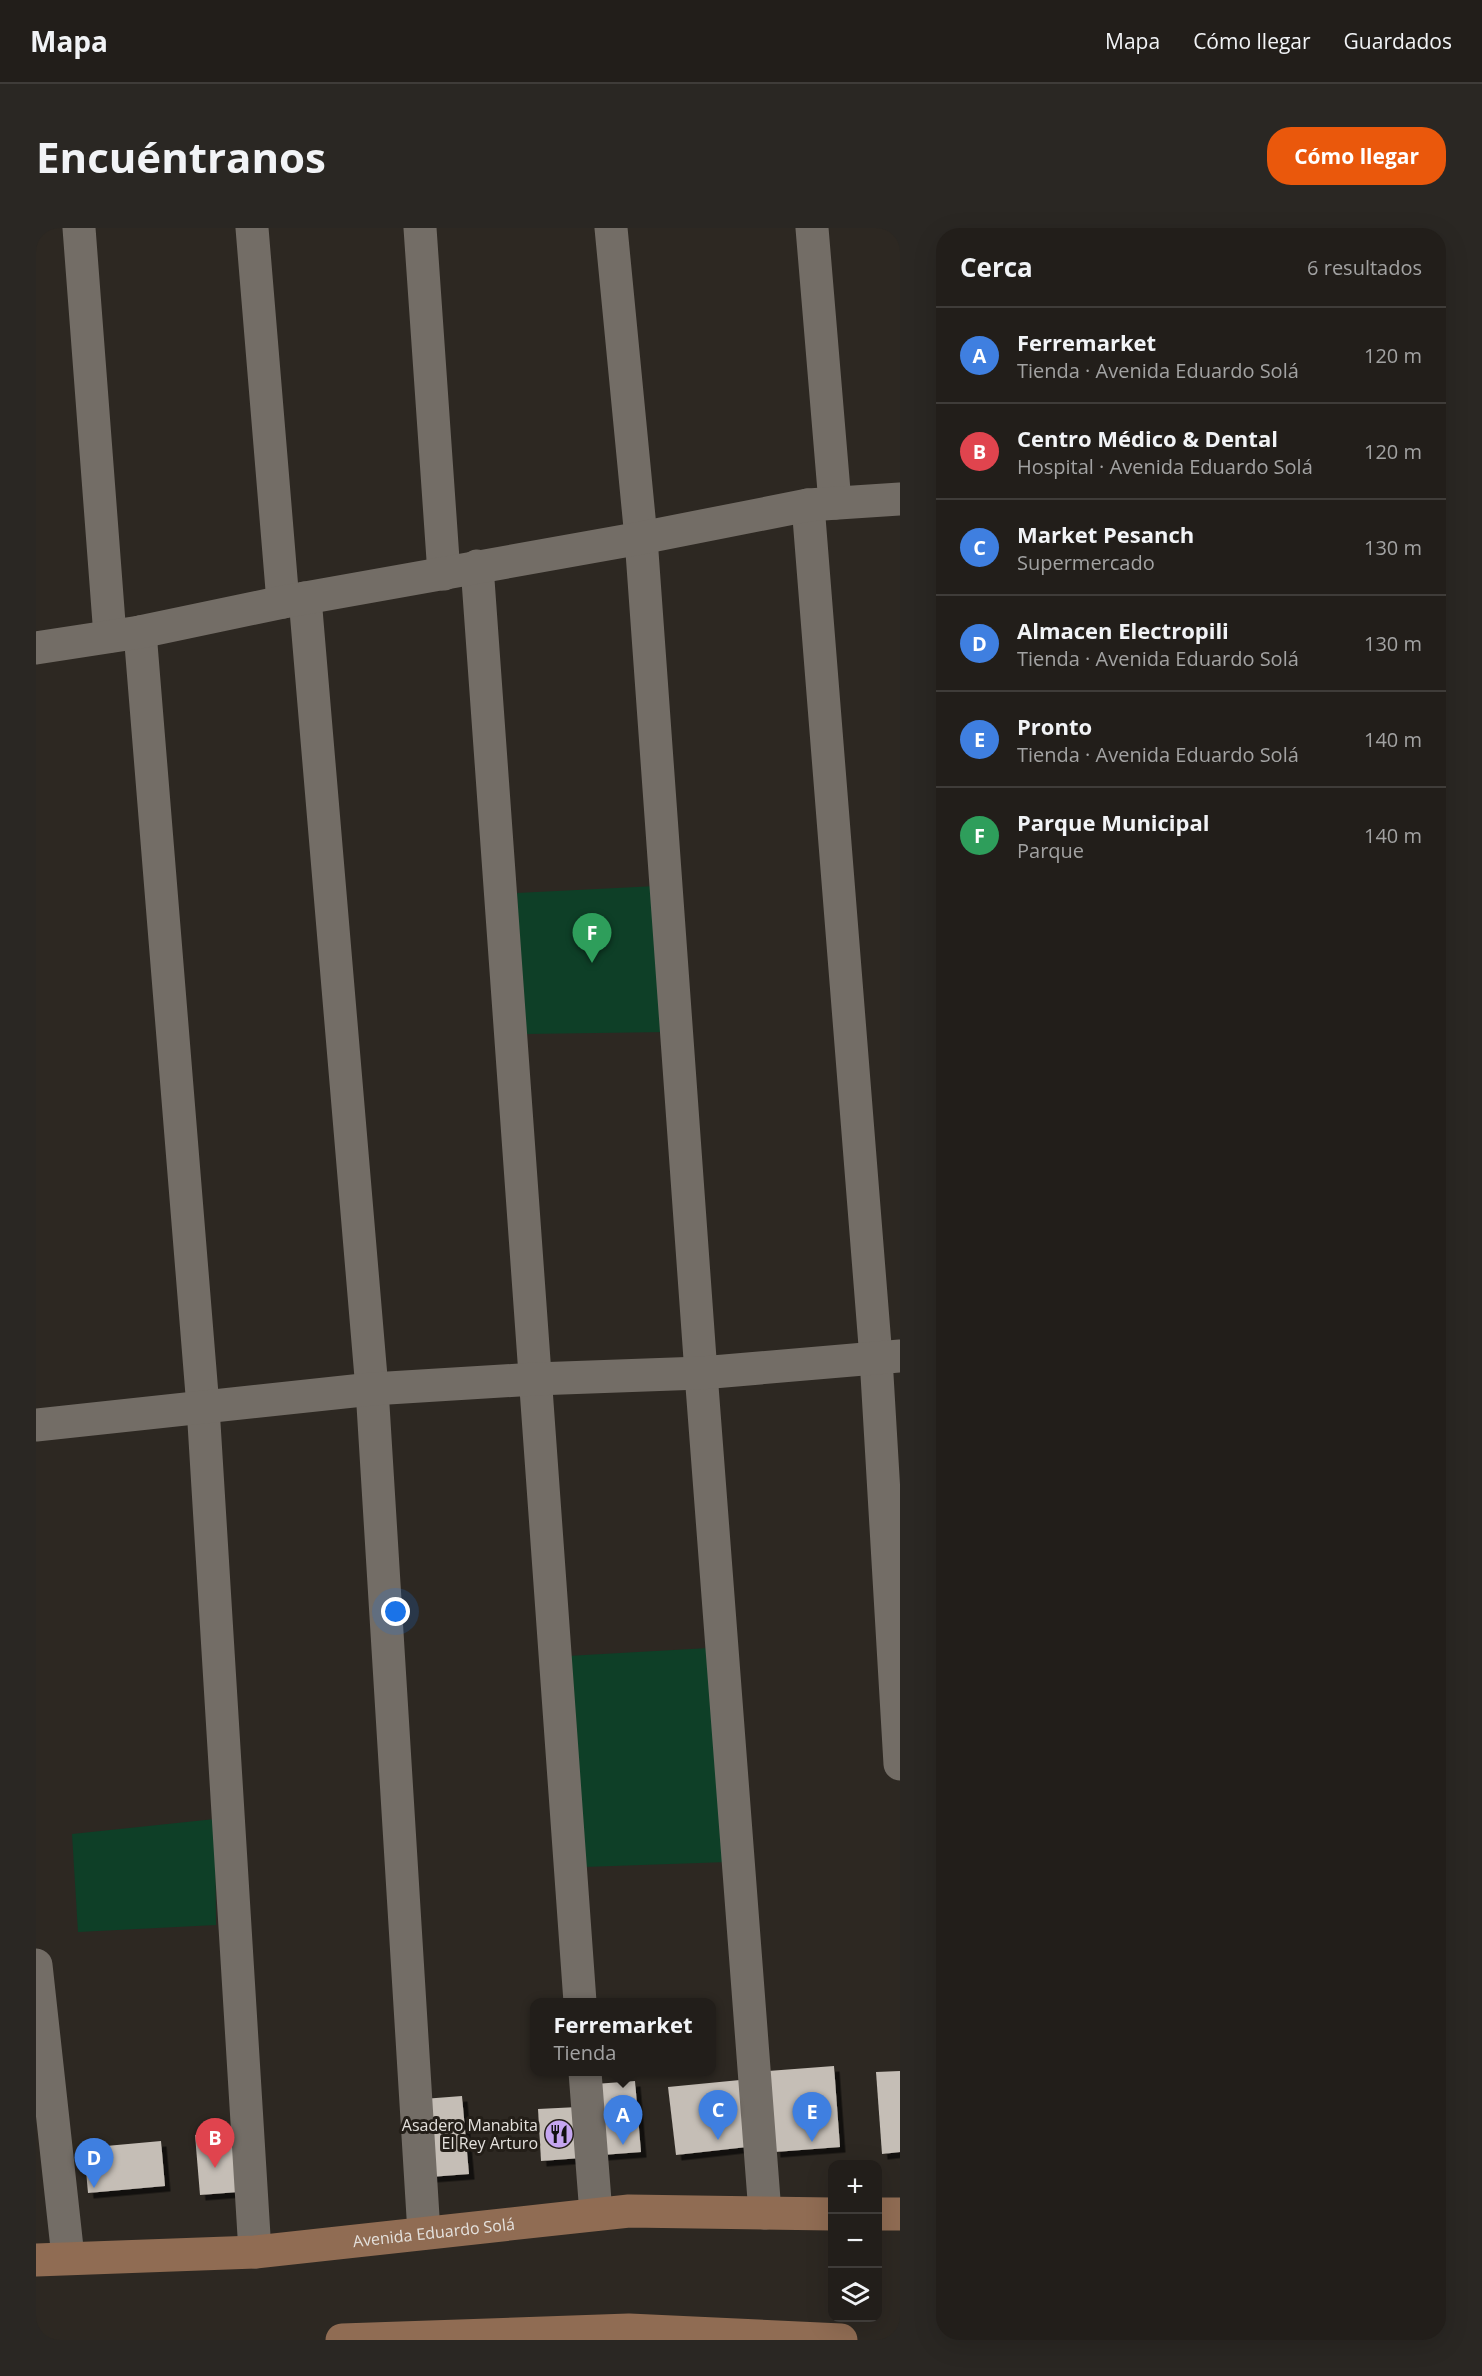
<!DOCTYPE html>
<html lang="es">
<head>
<meta charset="utf-8">
<style>
  body { margin:0; font-family:"Open Sans",sans-serif; background:#2a2723; color:#f1f3f6 }
  .controls { position:absolute; right:18px; bottom:18px; display:grid; overflow:hidden; border-radius:12px; box-shadow:0 6px 24px #0002 }
  .controls button { width:54px; height:54px; display:grid; place-items:center; padding:0; border:0; border-bottom:2px solid #3f3c39; background:#221e1a; color:#f1f3f6; font:30px sans-serif }
  .you { position:absolute; left:360px; top:1384px; width:21px; height:21px; margin:-15px; border:4px solid #fff; border-radius:50%; background:#1a73e8; box-shadow:0 0 0 9px #1a73e833 }
  .badge { display:grid; place-items:center; width:39px; height:39px; border-radius:50%; background:#ea580c; color:#fff; font-size:20px; font-weight:700 }
  .pin { position:absolute; translate:-50% -50px; filter:drop-shadow(0 2px 3px #0008) }
  .pin::after { content:''; position:absolute; top:32px; width:21px; height:18px; background:inherit; clip-path:polygon(0 0,100% 0,50% 100%) }
  .popup { position:absolute; left:494px; top:1770px; width:186px; height:78px; box-sizing:border-box; display:grid; place-content:center; border-radius:12px; background:#221e1a; filter:drop-shadow(0 2px 4px #0005); font-size:20px; white-space:nowrap; color:#a2a2a2 }
  .popup b { font-size:22px; color:#f1f3f6 }
  .popup::after { content:''; position:absolute; left:50%; top:100%; margin-left:-12px; border:12px solid transparent; border-top-color:#221e1a }
  .list { margin:0; padding:0; list-style:none }
  h2 { display:flex; justify-content:space-between; align-items:center; height:78px; margin:0; padding:0 24px; font-size:26px }
  h2 small { font-size:20px; font-weight:400; color:#a2a2a2 }
  .list li { display:grid; grid-template-columns:39px 1fr auto; gap:18px; align-items:center; box-sizing:border-box; height:96px; padding:0 24px; border-top:2px solid #3f3c39 }
  .list b { display:block; font-size:22px; white-space:nowrap }
  .list p { margin:0; font-size:20px; white-space:nowrap; color:#a2a2a2 }
  .list em { font-size:20px; font-style:normal; color:#a2a2a2 }
  .icon { flex:none; width:33px; height:33px; fill:none; stroke:currentColor; stroke-width:2; stroke-linecap:round; stroke-linejoin:round }
  .map { position:relative; flex:none; width:864px; height:2112px; overflow:hidden; border-radius:24px }
  header { display:flex; align-items:center; gap:36px; box-sizing:border-box; height:84px; padding:0 30px; background:#221e1a; border-bottom:2px solid #3f3c39 }
  header strong { font-size:28px }
  nav { display:flex; gap:33px; margin-inline-start:auto; font-size:21px }
  .intro { display:flex; align-items:center; justify-content:space-between; box-sizing:border-box; height:144px; padding:0 36px }
  h1 { margin:0; font-size:42px }
  .button { padding:15px 27px; border-radius:24px; background:#ea580c; color:#fff; font-size:21px; font-weight:700 }
  main { display:flex; gap:36px; padding:0 36px }
  aside { flex:1; background:#221e1a; border-radius:24px; box-shadow:0 6px 24px #0002 }
  .map>svg:first-child { display:block }
  .green { fill:#0e3f27 }
  .building { fill:#c5beb6; filter:url(#shadow) }
  .lines { fill:none; stroke-linecap:round; stroke-linejoin:round }
  .street { stroke:#736d66; stroke-width:33 }
  .secondary { stroke:#906c53; stroke-width:33 }
  .labels { text-anchor:middle; stroke-width:6; stroke-linejoin:round; paint-order:stroke }
  .poi-label { font-size:16px; fill:#e4e1dd; stroke:#231e18; text-anchor:end }
  .street-label { font-size:16px; fill:#e4e1dd; stroke:#231e18 }
</style>
</head>
<body>
<header>
<strong>Mapa</strong>
<nav><a>Mapa</a><a>Cómo llegar</a><a>Guardados</a></nav>
</header>
<div class="intro"><h1>Encuéntranos</h1><a class="button">Cómo llegar</a></div>
<main>
<div class="map">
<svg width="864" height="2112" viewBox="0 0 864 2112">
  <defs>
    <filter id="shadow"><feDropShadow dx="5.5" dy="5.5" stdDeviation="0" flood-color="#0009"/></filter>
  </defs>
  <rect width="100%" height="100%" fill="#2d2822"/>
  <!-- green -->
  <g class="green">
    <path d="M621,658l11,146 -143,2 -8,-141z"/>
    <path d="M673,1420l19,214 -144,5 -17,-211z"/>
    <path d="M179,1591l1,106 -138,7 -6,-98z"/>
  </g>
  <!-- building -->
  <g class="building">
    <path d="M798,1838l6,81 -65,5 -7,-81z"/>
    <path d="M864,1843v81l-18,2 -6,-82z"/>
    <path d="M704,1852l7,67 -71,8 -8,-68z"/>
    <path d="M599,1853l6,71 -39,3 -7,-71z"/>
    <path d="M426,1868l7,78 -39,3 -7,-78z"/>
    <path d="M542,1879l3,51 -40,3 -3,-52z"/>
    <path d="M197,1904l5,60 -38,3 -5,-60z"/>
    <path d="M125,1913l4,45 -77,7 -4,-45z"/>
  </g>
  <g class="lines">
    <!-- street -->
    <g class="street">
      <path d="M43,0l31,408"/>
      <path d="M216,0l31,374"/>
      <path d="M384,0l24,346"/>
      <path d="M575,0l30,310 60,835 64,840"/>
      <path d="M776,0l23,275"/>
      <path d="M772,277l68,853 24,406"/>
      <path d="M441,338l103,1436"/>
      <path d="M269,370l67,791 52,844"/>
      <path d="M104,404l63,775 52,845"/>
      <path d="M0,420l104,-16 143,-30 358,-64 167,-33 92,-6"/>
      <path d="M0,1197l336,-36 163,-10 166,-6 199,-17"/>
      <path d="M0,1737l32,292"/>
      <path d="M549,1844l11,142"/>
    </g>
    <!-- secondary -->
    <g class="secondary">
      <path d="M842,1986h22"/>
      <path id="s1" d="M0,2032l219,-8 374,-41 203,3"/>
      <path d="M306,2112l287,-10 212,10"/>
    </g>
  </g>
  <!-- icons -->
  <defs>
    <g id="restaurant-disc" transform="scale(1.5)"><circle r="9.5" fill="#c5a6f0" stroke="#231e18"/><path d="M-5-6h1v4h1v-4h1v4h1v-4h1v5L-1.5 .5V6h-2V.5L-5-1ZM5-6V6H3V1.5H1.5Q1.5-4 5-6Z" fill="#111"/></g>
  </defs>
  <g fill-rule="evenodd">
    <use href="#restaurant-disc" x="523" y="1906"/>
  </g>
  <g class="labels">
    <!-- poi labels -->
    <g class="poi-label">
      <text x="502" y="1903">Asadero Manabita<tspan x="502" dy="18">El Rey Arturo</tspan></text>
    </g>
    <!-- street labels -->
    <g class="street-label">
      <text dy="6" stroke="none"><textPath href="#s1" startOffset="399">Avenida Eduardo Solá</textPath></text>
    </g>
  </g>
</svg>
<div class="controls">
<button>+</button>
<button>−</button>
<button><svg class="icon" aria-label="layers" viewBox="0 0 24 24"><path d="M12 4l9 5-9 5-9-5zM3 14l9 5 9-5"/></svg></button>
</div>
<div class="you"></div>
<div class="pin badge" style="left:587px;top:1917px;background:#3f7fe0">A</div>
<div class="popup"><b>Ferremarket</b>Tienda</div>
<div class="pin badge" style="left:179px;top:1940px;background:#e0444e">B</div>
<div class="pin badge" style="left:682px;top:1912px;background:#3f7fe0">C</div>
<div class="pin badge" style="left:58px;top:1960px;background:#3f7fe0">D</div>
<div class="pin badge" style="left:776px;top:1914px;background:#3f7fe0">E</div>
<div class="pin badge" style="left:556px;top:735px;background:#2e9e5b">F</div>
</div>
<aside>
<h2>Cerca<small>6 resultados</small></h2>
<ul class="list">
<li><span class="badge" style="background:#3f7fe0">A</span><div><b>Ferremarket</b><p>Tienda · Avenida Eduardo Solá</p></div><em>120 m</em></li>
<li><span class="badge" style="background:#e0444e">B</span><div><b>Centro Médico &amp; Dental</b><p>Hospital · Avenida Eduardo Solá</p></div><em>120 m</em></li>
<li><span class="badge" style="background:#3f7fe0">C</span><div><b>Market Pesanch</b><p>Supermercado</p></div><em>130 m</em></li>
<li><span class="badge" style="background:#3f7fe0">D</span><div><b>Almacen Electropili</b><p>Tienda · Avenida Eduardo Solá</p></div><em>130 m</em></li>
<li><span class="badge" style="background:#3f7fe0">E</span><div><b>Pronto</b><p>Tienda · Avenida Eduardo Solá</p></div><em>140 m</em></li>
<li><span class="badge" style="background:#2e9e5b">F</span><div><b>Parque Municipal</b><p>Parque</p></div><em>140 m</em></li>
</ul>
</aside>
</main>
</body>
</html>
